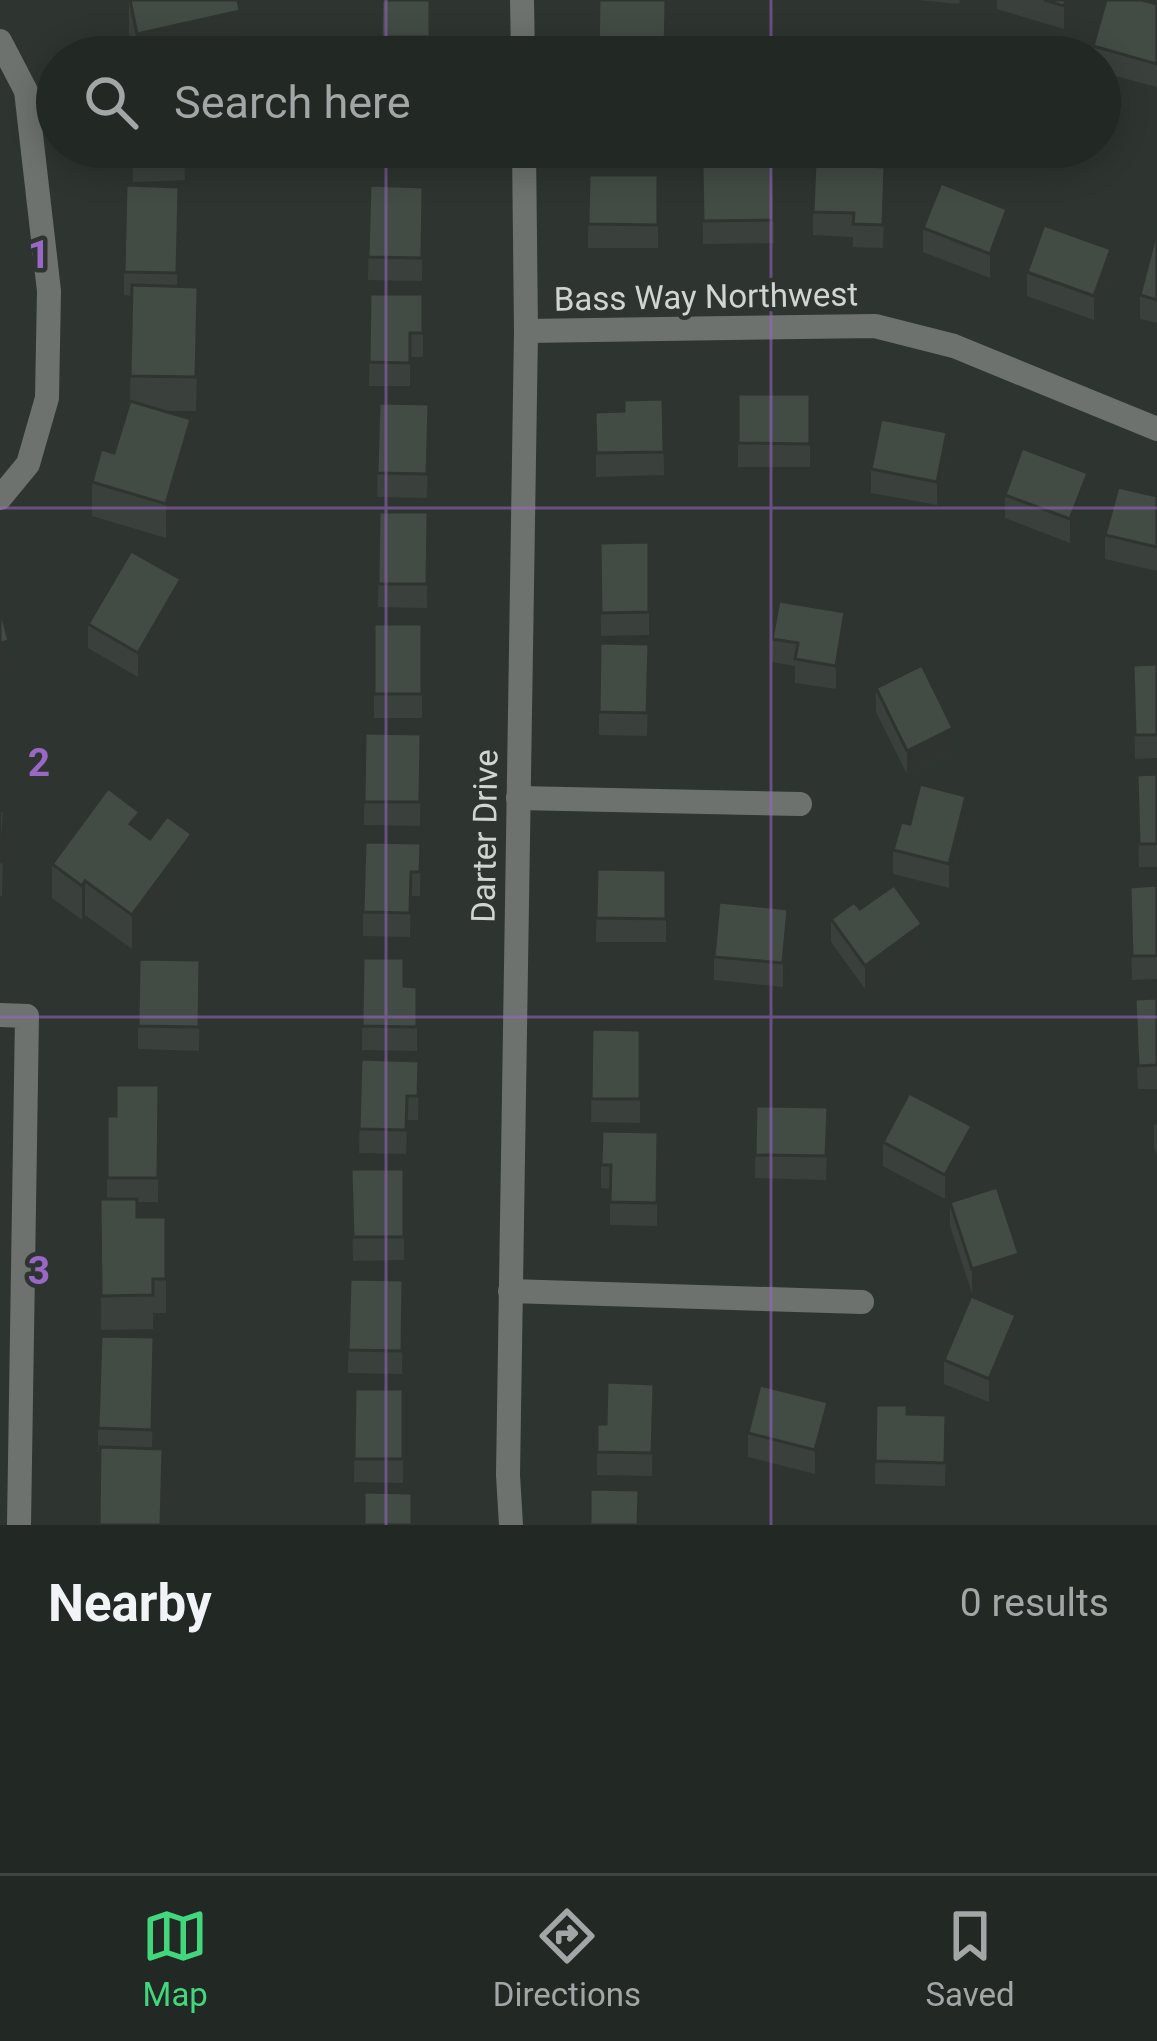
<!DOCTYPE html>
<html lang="en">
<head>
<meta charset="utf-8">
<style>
  body { margin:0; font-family:Roboto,sans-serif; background:#2e3431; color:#f1f3f6 }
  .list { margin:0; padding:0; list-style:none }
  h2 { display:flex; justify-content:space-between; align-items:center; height:156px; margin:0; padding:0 48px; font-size:51px }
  h2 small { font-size:39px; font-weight:400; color:#a2a6a6 }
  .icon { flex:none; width:66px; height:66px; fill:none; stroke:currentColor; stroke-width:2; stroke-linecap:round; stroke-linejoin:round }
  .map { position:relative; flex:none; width:1157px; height:1525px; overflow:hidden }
  .search { position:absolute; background:#222824; box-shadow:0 6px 30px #0003; left:36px; right:36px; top:36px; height:132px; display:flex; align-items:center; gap:30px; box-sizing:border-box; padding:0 42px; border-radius:66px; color:#a2a6a6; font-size:45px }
  .sheet { height:348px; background:#222824 }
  nav { display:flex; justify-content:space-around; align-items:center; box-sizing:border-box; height:168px; border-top:3px solid #3f4441; background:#222824; font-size:33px; color:#a2a6a6 }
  nav a { display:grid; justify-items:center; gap:6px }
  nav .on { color:#42d77c }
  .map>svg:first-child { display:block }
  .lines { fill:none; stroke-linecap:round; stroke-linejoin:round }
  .street { stroke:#6e726f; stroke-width:24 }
  .wall { fill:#3a403b }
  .shaded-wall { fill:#2f3430 }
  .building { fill:#434b45; stroke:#2f3430; stroke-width:3 }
  .grid { fill:none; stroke:#9967c6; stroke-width:3; stroke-opacity:0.55 }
  .labels { text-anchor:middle; stroke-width:9; stroke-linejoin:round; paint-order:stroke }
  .street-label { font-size:33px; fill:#d1d5d2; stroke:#2e3530 }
  .grid-label { font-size:39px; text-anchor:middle; font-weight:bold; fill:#9967c6; stroke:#2e3530; stroke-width:9; stroke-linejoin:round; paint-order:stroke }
</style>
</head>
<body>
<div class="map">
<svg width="1157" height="1525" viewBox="0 0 1157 1525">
  <rect width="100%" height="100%" fill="#2e3530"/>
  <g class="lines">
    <!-- street -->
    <g class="street">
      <path d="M522,0l1,57"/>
      <path d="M0,41l26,50 23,200 -2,107 -19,66 -28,34"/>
      <path d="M526,331l349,-5 79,20 203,83"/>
      <path d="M518,798l282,6"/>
      <path d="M0,1015l27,1 -8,509"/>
      <path d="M510,1291l352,11"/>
      <path d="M511,1525l-3,-50 18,-1144 -2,-184"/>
    </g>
  </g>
  <!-- wall -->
  <g class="wall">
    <path d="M129,0l111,45 -52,12h-53l-6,-24z"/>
    <path d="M430,0v57h-49v-20z"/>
    <path d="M918,0h42l-1,4z"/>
    <path d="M997,0h76l-9,29 -67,-20z"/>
    <path d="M1147,0l10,4v83l-57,-15v-15h-7v-11z"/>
    <path d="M132,147h52l1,33 -52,2z"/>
    <path d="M369,147h56v19l-55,2z"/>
    <path d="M773,165l1,78 -71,1 -1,-78z"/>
    <path d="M589,175h69v73h-70z"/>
    <path d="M370,185l53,2 -1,94 -54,-1z"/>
    <path d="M179,187l-2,99 21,35 -2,90h-34l29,43 -25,84 -74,-22v-34l22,-29 16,-52 2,-105 -8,-1v-23z"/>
    <path d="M885,190l-2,58 -30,-1v-10l-40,-2v-23z"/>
    <path d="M923,228l84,5 -17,45 -67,-26z"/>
    <path d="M1157,233v90l-17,-4v-24z"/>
    <path d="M1027,272l84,1 -17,47 -67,-24z"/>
    <path d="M370,294h53v63h-13v29h-41z"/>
    <rect x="738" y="394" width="72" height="73"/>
    <path d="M663,399l1,76 -68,2 -1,-65 29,-1z"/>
    <path d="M379,403l50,1 -2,94 -50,-1z"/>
    <path d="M947,455l-10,50 -66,-12v-24z"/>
    <path d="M1005,495l83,1 -18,47 -65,-25z"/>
    <path d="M1157,496v75l-52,-12v-24z"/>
    <path d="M379,512h49l-1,96 -49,-1z"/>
    <path d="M600,543l49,69v23l-48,1z"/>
    <path d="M181,602l-43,75 -50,-29v-24z"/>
    <rect x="374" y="624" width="48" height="94"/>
    <path d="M845,635l-9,54 -41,-6v-17l-23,-4v-23z"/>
    <path d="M649,644l-2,92 -48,-1v-23z"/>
    <path d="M1157,664v94l-22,1 -2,-94z"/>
    <path d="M876,688l77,63 -46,23 -31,-62z"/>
    <path d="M365,733l56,1 -1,92 -56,-1z"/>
    <path d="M1157,774v93h-18l-2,-92z"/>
    <path d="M0,810l4,1 -2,85h-2z"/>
    <path d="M966,820l-17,68 -56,-14v-24l17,-26z"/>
    <path d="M140,831l52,38 -60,80 -47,-34 -3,5 -30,-22v-34z"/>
    <path d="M421,843l-1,53h-9l-1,41 -47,-1v-24z"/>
    <path d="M597,869l69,1v72h-70z"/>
    <path d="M1157,885v94l-25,1 -2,-70z"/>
    <path d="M860,909l62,39 -57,41 -34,-47v-23z"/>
    <path d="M788,933l-5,54 -69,-7v-23z"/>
    <path d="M363,958l41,28 13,1v64l-55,-1z"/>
    <path d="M200,960l-1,91 -61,-2v-23z"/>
    <path d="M1157,998v91h-19l-3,-67z"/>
    <path d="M592,1029l48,1v93l-49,-1z"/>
    <path d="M361,1059l58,2 -1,59h-11l-1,34 -47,-1z"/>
    <path d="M159,1085l-1,117h-21v15h29v96h-13v16l-52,1 -1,-131h7v-83h9z"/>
    <path d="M756,1106l72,1 -2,73 -71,-2z"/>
    <path d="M1157,1124v31l-3,-7v-23z"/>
    <path d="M658,1132l-1,94 -47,-1v-36l-9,-1v-23z"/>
    <path d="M883,1142l89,7 -27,50 -62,-33z"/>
    <path d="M351,1169h53v91l-51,1z"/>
    <path d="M950,1202l69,75 -47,16 -22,-67z"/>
    <path d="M350,1279l53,1 -1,94 -54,-1z"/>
    <path d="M154,1337l-2,111 -54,4v-24z"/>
    <path d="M1016,1338l-27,64 -45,-18v-24z"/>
    <path d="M654,1384l-2,92 -55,-1v-51h9z"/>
    <path d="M355,1389h48v94l-49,-1z"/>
    <path d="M876,1405l31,9 39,1 -1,71 -70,-2z"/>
    <path d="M828,1426l-13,48 -67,-17v-24z"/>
  </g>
  <!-- shaded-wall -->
  <g class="shaded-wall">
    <path d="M1066,0h7l-9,29v-23z"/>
    <path d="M240,11v34l-52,12h-51v-23z"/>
    <path d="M1007,209v24l-17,45v-24z"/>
    <path d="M1111,249v24l-17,47v-24z"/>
    <path d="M191,419v35l-25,84v-34z"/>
    <path d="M947,432v23l-10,50v-23z"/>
    <path d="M1088,473v23l-18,47v-24z"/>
    <path d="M181,579v23l-43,75v-24z"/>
    <path d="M845,612v23l-9,54v-23z"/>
    <path d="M9,641v23l-9,3v-24z"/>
    <path d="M953,728v23l-46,23v-23z"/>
    <path d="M966,796v24l-17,68v-24z"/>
    <path d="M140,812v34l-10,-22z"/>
    <path d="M192,834v35l-60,80v-34z"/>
    <path d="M85,881v34l-3,5v-34z"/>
    <path d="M788,909v24l-5,54v-24z"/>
    <path d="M922,924v24l-57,41v-23z"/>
    <path d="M972,1126v23l-27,50v-24z"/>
    <path d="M1019,1254v23l-47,16v-24z"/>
    <path d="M1016,1315v23l-27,64v-23z"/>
    <path d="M828,1402v24l-13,48v-24z"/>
  </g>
  <!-- building -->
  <g class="building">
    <path d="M130,0h108l2,11 -103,23z"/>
    <path d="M382,0h48v37h-49z"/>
    <path d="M599,0h67l-1,57h-67z"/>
    <path d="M1044,0h22l-2,6z"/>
    <path d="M1106,0h36l15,4v60l-64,-18z"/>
    <path d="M133,147h51l1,10 -52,2z"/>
    <path d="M815,164l70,3 -2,58 -30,-1 1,-11 -41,-1z"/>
    <path d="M773,165l1,55 -71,1 -1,-55z"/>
    <path d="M589,175h69v50l-70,-1z"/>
    <path d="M941,183l66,26 -17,45 -67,-26z"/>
    <path d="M126,185l53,2 -2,86 -53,-1z"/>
    <path d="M370,185l53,2 -1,71 -54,-1z"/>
    <path d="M1044,225l67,24 -17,47 -67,-24z"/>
    <path d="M1156,233h1v67l-17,-5z"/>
    <path d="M132,285l66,2 -2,90 -66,-1z"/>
    <path d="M370,294h53v39h-13v30l-41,-1z"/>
    <path d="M738,394h72v50l-72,-1z"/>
    <path d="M663,399l1,53 -68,1 -1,-41 29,-1v-11z"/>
    <path d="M130,401l61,18 -25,85 -74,-22 9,-33 13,4z"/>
    <path d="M379,403l50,1 -2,70 -50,-1z"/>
    <path d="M881,419l66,13 -10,50 -66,-13z"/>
    <path d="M1022,448l66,25 -18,46 -65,-24z"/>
    <path d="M1118,487l39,9v51l-52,-12z"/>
    <path d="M379,512h49l-1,72h-49z"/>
    <path d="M649,542v70l-48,1 -1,-70z"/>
    <path d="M131,551l50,28 -43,74 -50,-29z"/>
    <path d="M779,601l66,11 -9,54 -41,-7 3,-16 -26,-4z"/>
    <path d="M0,607l9,34 -9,2z"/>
    <rect x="374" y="624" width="48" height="70"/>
    <path d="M600,643l49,1 -2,69 -48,-1z"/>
    <path d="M1157,664v71h-22l-2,-70z"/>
    <path d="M922,665l31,63 -46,23 -31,-63z"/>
    <path d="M365,733l56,1 -1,68h-56z"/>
    <path d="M1157,774v70h-18l-2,-69z"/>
    <path d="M920,784l46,12 -17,68 -56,-14 8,-28 9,2z"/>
    <path d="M108,788l32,24 -10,12 20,15 17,-23 25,18 -60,81 -47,-34 -3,5 -30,-22z"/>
    <path d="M0,810l4,1 -2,51h-2z"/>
    <path d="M365,842l56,1 -1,29h-9l-1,41 -47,-1z"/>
    <path d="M597,869l69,1v49l-70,-1z"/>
    <path d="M894,885l28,39 -57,42 -34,-47 23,-17 6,7z"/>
    <path d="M1157,885v71h-25l-2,-69z"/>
    <path d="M719,902l69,7 -5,54 -69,-6z"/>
    <path d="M363,958h41v28l13,1v40l-55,-1z"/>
    <path d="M139,959l61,1 -1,67 -61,-1z"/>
    <path d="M1157,998v67l-19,1 -3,-67z"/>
    <path d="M592,1029l48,1v69h-49z"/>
    <path d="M361,1059l58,2 -1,35h-11l-1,34 -47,-1z"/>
    <path d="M116,1085h43l-1,93h-51v-62h9z"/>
    <path d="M909,1093l63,33 -27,49 -62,-33z"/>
    <path d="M756,1106l72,1 -2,49 -71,-1z"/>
    <path d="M602,1131l56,1 -1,71 -47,-1 1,-37h-10z"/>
    <path d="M351,1169h53v68h-51z"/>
    <path d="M997,1187l22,67 -47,15 -22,-67z"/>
    <path d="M100,1199h37v18h29v62h-13v16l-52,1z"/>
    <path d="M350,1279l53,1 -1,71 -54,-1z"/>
    <path d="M971,1296l45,19 -27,64 -45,-19z"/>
    <path d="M101,1336l53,1 -2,93 -54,-2z"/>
    <path d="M607,1382l47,2 -2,69 -55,-1v-28h9z"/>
    <path d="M760,1385l68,17 -13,48 -67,-17z"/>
    <path d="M355,1389h48v70h-49z"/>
    <path d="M876,1405h31v9l39,1 -1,48 -70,-2z"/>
    <path d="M100,1447l63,2 -2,76h-62z"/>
    <path d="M590,1489l49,1 -1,35h-48z"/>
    <path d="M364,1492l48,1v32h-48z"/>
  </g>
  <!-- grid -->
  <path class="grid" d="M386,0v57M771,0v57M386,147v1378M771,147v1378M0,508h1157M0,1017h1157"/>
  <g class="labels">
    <!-- street labels -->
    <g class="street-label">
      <text transform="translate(706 296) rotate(-1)" y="12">Bass Way Northwest</text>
      <text transform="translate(484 836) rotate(-89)" y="12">Darter Drive</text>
    </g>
  </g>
  <g class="grid-label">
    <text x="39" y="268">1</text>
    <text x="39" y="776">2</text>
    <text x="39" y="1284">3</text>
  </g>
</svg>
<div class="search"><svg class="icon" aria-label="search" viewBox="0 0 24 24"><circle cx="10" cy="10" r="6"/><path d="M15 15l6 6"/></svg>Search here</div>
</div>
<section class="sheet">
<h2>Nearby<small>0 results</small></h2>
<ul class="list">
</ul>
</section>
<nav>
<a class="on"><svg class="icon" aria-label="map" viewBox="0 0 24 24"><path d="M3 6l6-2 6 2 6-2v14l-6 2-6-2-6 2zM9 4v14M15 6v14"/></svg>Map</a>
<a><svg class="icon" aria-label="directions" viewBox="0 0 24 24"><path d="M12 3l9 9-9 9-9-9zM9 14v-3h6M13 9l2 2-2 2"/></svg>Directions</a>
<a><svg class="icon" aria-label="saved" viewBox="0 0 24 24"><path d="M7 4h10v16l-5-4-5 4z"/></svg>Saved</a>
</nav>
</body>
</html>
